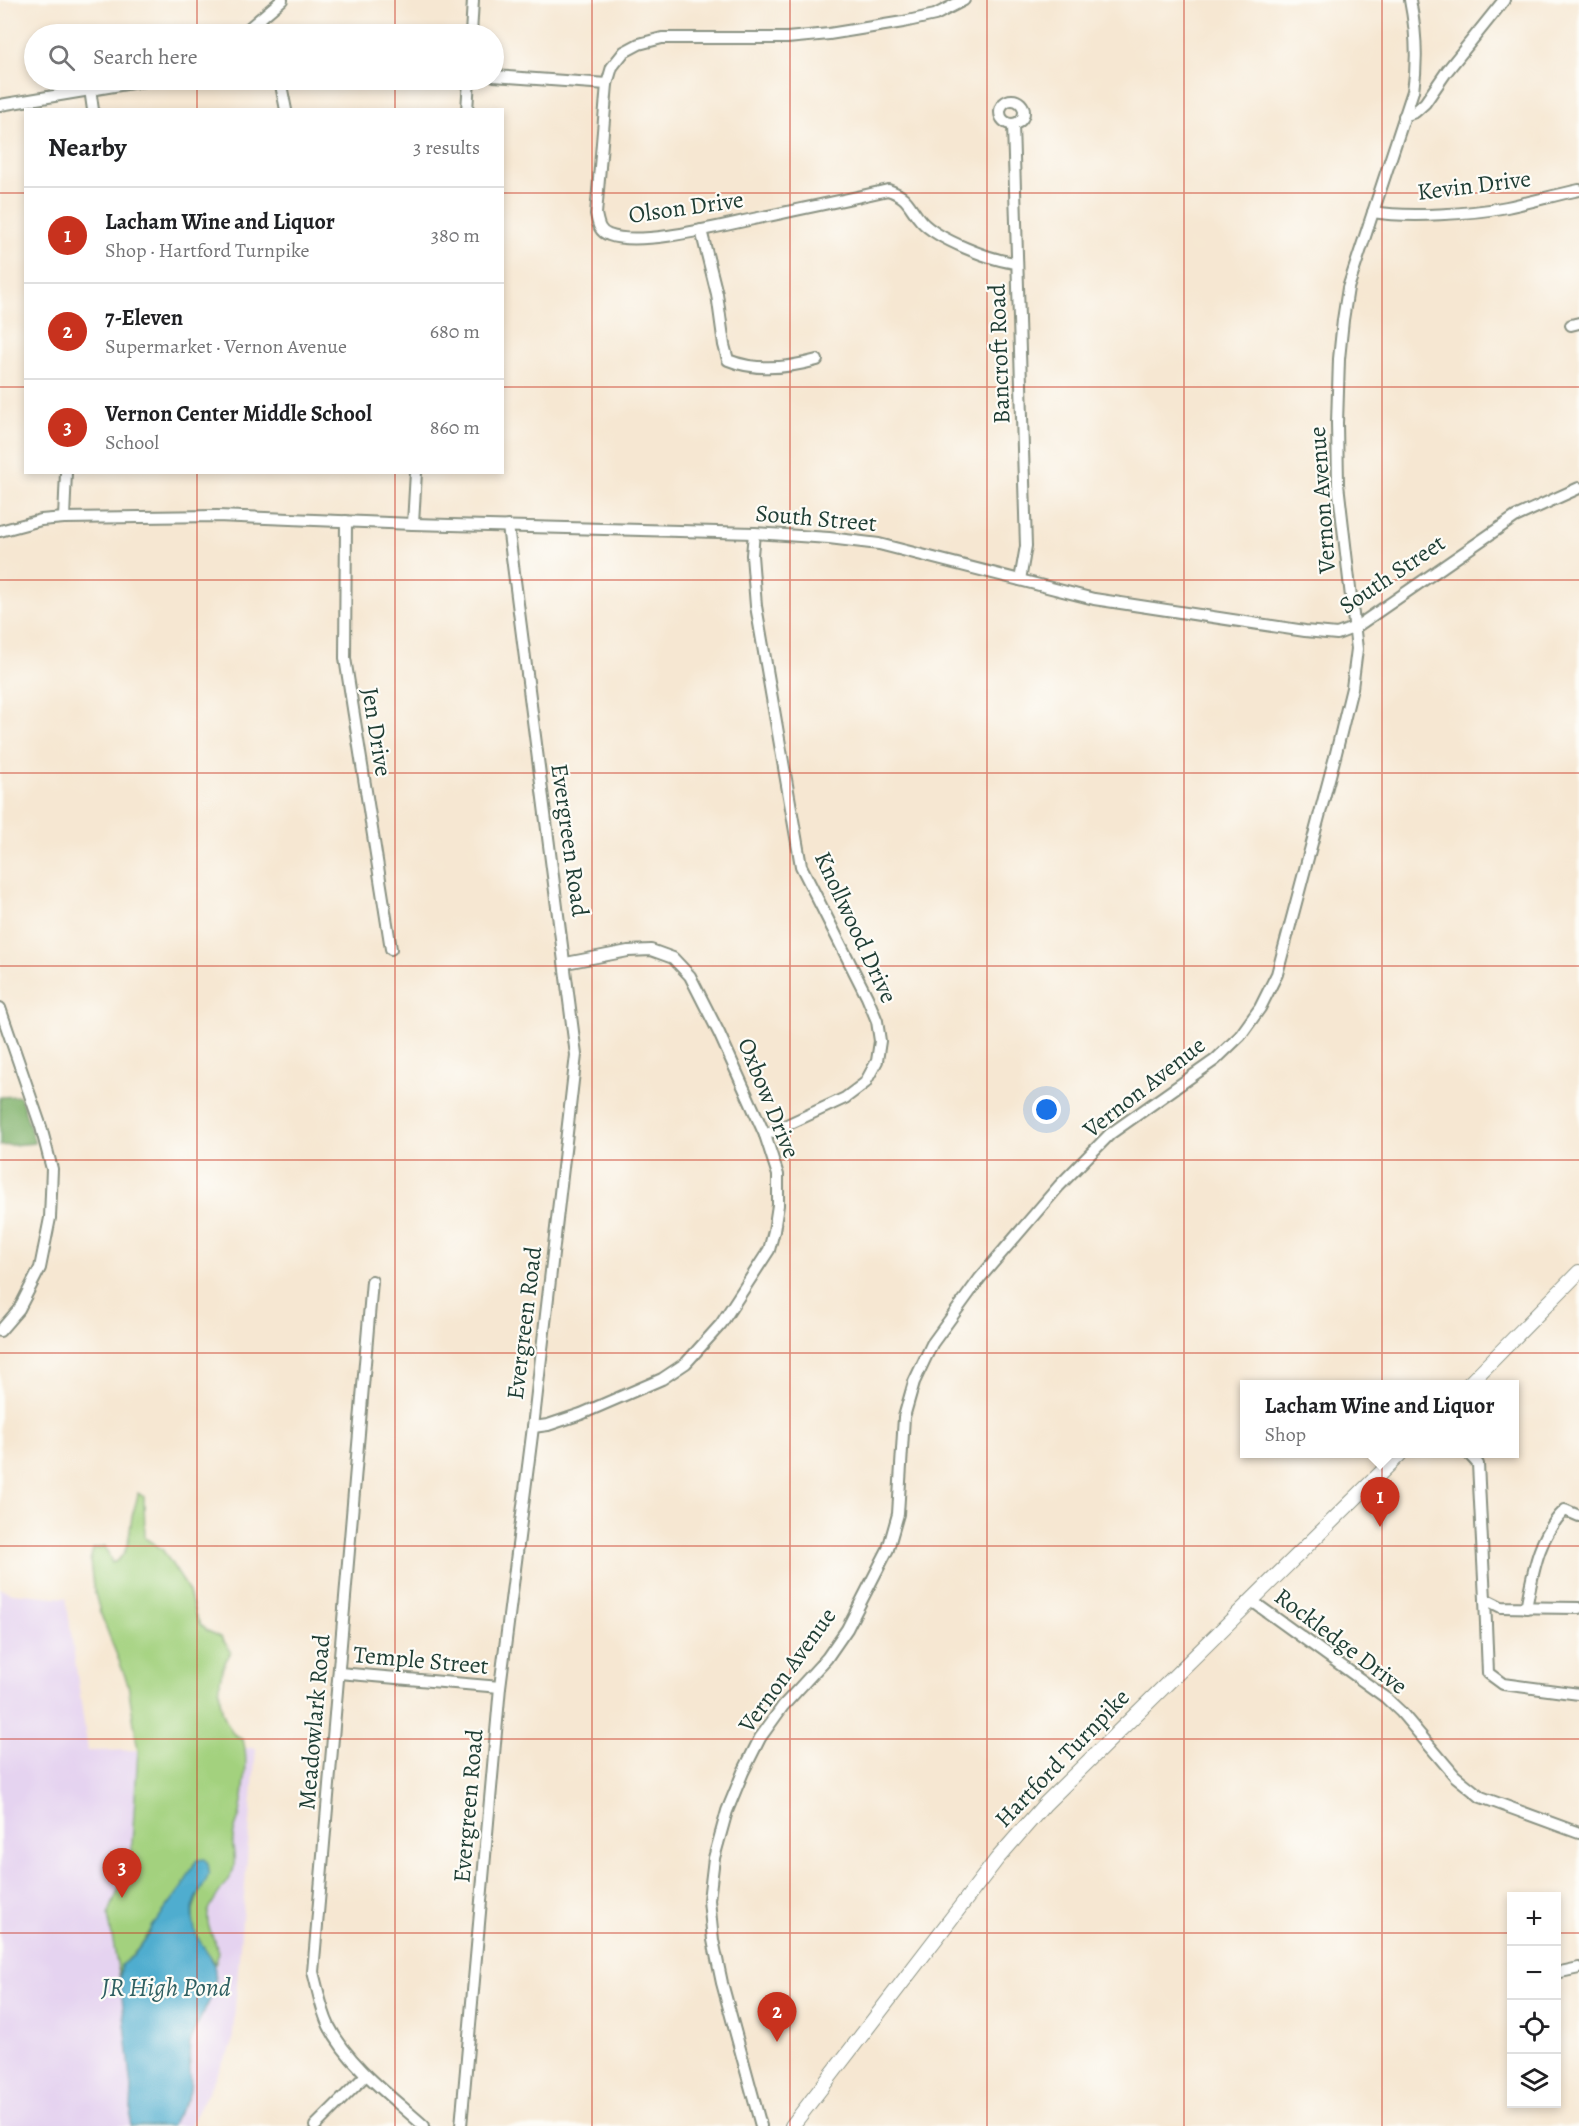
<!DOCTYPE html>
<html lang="en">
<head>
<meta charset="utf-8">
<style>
  body { margin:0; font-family:Alegreya,serif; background:#f6f6f6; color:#202124 }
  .controls { position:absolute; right:18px; bottom:18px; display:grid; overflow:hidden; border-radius:0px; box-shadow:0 3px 9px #0003 }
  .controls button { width:54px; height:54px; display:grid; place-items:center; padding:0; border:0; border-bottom:2px solid #e0e0e0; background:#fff; color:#202124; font:30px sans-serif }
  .you { position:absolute; left:1047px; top:1110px; width:21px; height:21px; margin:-15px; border:4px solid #fff; border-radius:50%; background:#1a73e8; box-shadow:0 0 0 9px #1a73e833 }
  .badge { display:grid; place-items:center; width:39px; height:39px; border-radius:50%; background:#c8321e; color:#fff; font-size:20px; font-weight:700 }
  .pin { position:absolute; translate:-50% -50px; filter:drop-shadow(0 2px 3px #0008) }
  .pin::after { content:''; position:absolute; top:32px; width:21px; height:18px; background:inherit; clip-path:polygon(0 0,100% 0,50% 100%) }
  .popup { position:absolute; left:1240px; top:1380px; width:279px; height:78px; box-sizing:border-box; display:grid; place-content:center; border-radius:0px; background:#fff; filter:drop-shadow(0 2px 4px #0005); font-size:20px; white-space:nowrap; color:#757577 }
  .popup b { font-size:22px; color:#202124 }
  .popup::after { content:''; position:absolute; left:50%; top:100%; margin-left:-12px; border:12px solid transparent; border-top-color:#fff }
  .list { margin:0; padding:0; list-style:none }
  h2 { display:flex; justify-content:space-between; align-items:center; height:78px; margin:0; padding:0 24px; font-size:26px }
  h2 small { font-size:20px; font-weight:400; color:#757577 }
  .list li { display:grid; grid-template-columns:39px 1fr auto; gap:18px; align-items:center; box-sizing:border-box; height:96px; padding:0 24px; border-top:2px solid #e0e0e0 }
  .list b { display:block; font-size:22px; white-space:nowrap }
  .list p { margin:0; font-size:20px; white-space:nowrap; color:#757577 }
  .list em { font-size:20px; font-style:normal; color:#757577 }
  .icon { flex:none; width:33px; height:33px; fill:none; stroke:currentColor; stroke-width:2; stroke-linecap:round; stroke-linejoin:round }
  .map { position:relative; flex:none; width:1579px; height:2126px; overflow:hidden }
  .search { position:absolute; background:#fff; box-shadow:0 3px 9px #0003; left:24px; top:24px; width:480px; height:66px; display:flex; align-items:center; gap:15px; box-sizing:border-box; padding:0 21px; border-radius:33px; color:#757577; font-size:22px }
  .panel { position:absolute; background:#fff; box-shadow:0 3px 9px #0003; left:24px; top:108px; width:480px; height:366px; border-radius:0px }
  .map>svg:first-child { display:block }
  .built { fill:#e5d3f0 }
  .green { fill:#a3d17e; stroke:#618759; stroke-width:1.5 }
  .forest { fill:#82b36d; stroke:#507850; stroke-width:1.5 }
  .water { fill:#50adcf; stroke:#387582; stroke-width:1.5 }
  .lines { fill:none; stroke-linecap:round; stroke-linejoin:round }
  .minor-casing { stroke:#8a9283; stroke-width:14 }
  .major-casing { stroke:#8a9283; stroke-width:16 }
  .minor { stroke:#fff; stroke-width:10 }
  .major { stroke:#fff; stroke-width:14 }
  .grid { fill:none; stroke:#c8321e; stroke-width:1.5; stroke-opacity:0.55 }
  .labels { text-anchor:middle; stroke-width:4.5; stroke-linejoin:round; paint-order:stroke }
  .street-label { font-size:24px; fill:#1f3d34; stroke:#fdfcf7 }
  .water-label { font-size:26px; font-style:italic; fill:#2e5f62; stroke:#fdfcf7 }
</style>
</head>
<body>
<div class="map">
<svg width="1579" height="2126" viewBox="0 0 1579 2126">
  <rect width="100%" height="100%" fill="#fdfcf7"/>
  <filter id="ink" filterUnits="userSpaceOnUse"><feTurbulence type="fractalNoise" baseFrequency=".0167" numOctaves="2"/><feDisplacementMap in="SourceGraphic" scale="12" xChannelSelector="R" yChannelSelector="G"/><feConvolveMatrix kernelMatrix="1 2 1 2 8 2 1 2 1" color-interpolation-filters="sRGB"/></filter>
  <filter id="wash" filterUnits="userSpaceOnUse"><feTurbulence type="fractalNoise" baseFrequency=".008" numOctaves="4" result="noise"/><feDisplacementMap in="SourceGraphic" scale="24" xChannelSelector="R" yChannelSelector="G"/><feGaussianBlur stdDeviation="1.35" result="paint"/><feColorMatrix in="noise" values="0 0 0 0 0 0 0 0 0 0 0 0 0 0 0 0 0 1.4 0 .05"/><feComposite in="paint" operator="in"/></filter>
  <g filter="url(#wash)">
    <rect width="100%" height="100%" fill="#f6e7d2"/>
    <!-- built -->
    <path class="built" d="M0,1589l13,4 53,5 22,153 168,-3 -24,297 -42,81h-190z"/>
    <!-- green -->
    <path class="green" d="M138,1493l6,4 1,41 17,11 22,34 5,9 6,22 5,10 8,7 13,6 10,15c-16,23 -15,56 1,80 2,3 7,5 11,8 6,18 1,55 -3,73 -2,9 -7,17 -7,27 -1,10 4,20 0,31 -6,13 -24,32 -25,43 -2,15 7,25 11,39l-4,11c-5,-11 -14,-18 -19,-29 -11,-24 5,-42 13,-64l-15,-7c-8,21 -22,36 -35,54 -13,18 -20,34 -38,47l-1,14 -12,-64 23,-56 7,-108 -10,-67 -28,-72 -7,-26 -3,-25 3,-12 12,-3 7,17c18,-6 17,-31 20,-46 2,-9 5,-16 6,-24z"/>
    <!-- forest -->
    <path class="forest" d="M20,1096l15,47 -35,3v-49z"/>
    <!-- water -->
    <path class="water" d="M205,1859c13,17 -11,34 -12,50 0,9 0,19 4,27 9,18 20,22 18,45 -2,22 -18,38 -24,59 -5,17 3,40 -2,54 -3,12 -14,19 -17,32h-42l2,-38 -12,-109 1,-14 12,-9 15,-20 4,-9 31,-41 11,-22 3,-4z"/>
  </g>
  <g filter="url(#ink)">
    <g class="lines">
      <!-- minor casing -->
      <g class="minor-casing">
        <g id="minor">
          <path d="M964,0l-29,15 -32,7 -74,12 -42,4h-125l-23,6 -15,8 -12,15 -5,17 -11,130c2,9 3,18 13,21 32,12 114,-10 149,-17 43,-9 87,-18 130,-28 21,7 20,16 33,31 16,18 71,40 96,42"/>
          <path d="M242,34l40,-34"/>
          <path d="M471,34l2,-34"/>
          <path d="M494,76l113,8"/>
          <path d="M280,80l6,30"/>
          <path d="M90,89l3,21"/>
          <circle cx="1012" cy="112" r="12"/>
          <path d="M0,105l150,-25"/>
          <path d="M467,110l2,-30"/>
          <path d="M1404,116l11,-4 10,-9 22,-32 57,-71"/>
          <path d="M1013,125l13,421 -6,34"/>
          <path d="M1373,212c35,6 99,2 134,-5 24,-5 48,-12 72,-17"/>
          <path d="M701,230l16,64 7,51 4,15c29,12 60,8 89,0"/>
          <path d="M1571,325l8,-2"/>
          <path d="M64,518l2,-46"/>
          <path d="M346,521l-1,137 46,291"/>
          <path d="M413,524l3,-52"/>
          <path d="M0,531l41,-11 23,-2 153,-2 196,8 341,9 75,5 50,6 215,55 211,32 32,3 19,-7 159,-110 64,-29"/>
          <path d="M754,533l-2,22 4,51 45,260 66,131 10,24 3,20 -3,20 -12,22 -20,15 -80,37"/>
          <path d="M0,1008l41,119 11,42 -2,49 -10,50 -21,41 -19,22"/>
          <path d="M372,1281l-59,691c5,18 8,38 16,54 21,41 62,70 95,100"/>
          <path d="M533,1427l15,-2 33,-11 81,-35 24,-16 35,-39 48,-74 5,-19 4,-26v-30l-13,-40 -46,-102 -29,-57 -17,-18 -22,-8 -23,1 -62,12"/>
          <path d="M1469,1454l9,10 7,135 16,8 78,1"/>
          <path d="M1485,1599l3,74 15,11 76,10"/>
          <path d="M1252,1601l133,96 16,15 54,64 26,21 98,36"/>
          <path d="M1526,1608c7,-35 12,-72 39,-98l14,6"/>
          <path d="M339,1673l161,14"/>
          <path d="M1556,1973l23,-5"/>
          <path d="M315,2126l51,-51"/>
          <path d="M461,2126l39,-439 33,-260 43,-372 -68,-529"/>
          <path d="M761,2126l-39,-143 -9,-43 -4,-40 5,-42 13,-47 16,-39 17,-34 23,-32 44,-48 20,-29 41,-80 10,-35 6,-97 10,-35 18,-38 48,-66 79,-92 51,-52 105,-74 25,-24 20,-28 17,-34 59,-221 16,-65 5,-39 -19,-165 -1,-61 2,-64 4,-39 5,-32 65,-197c5,-31 3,-61 -3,-91"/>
        </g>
      </g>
      <!-- major casing -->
      <g class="major-casing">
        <g id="major">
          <path d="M1469,1384l110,-112"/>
          <path d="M792,2126l205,-267 48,-55 355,-350"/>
        </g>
      </g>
      <!-- minor -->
      <use href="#minor" class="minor"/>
      <!-- major -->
      <use href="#major" class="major"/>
    </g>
  </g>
  <!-- grid -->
  <path class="grid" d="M197,0v34M395,0v34M592,0v2126M790,0v2126M987,0v2126M1184,0v2126M1382,0v2126M197,80v30M395,80v30M0,193h26M502,193h1077M0,387h26M502,387h1077M197,472v1654M395,472v1654M0,580h1579M0,773h1579M0,966h1579M0,1160h1579M0,1353h1579M0,1546h1579M0,1739h1579M0,1933h1512M1556,1933h23"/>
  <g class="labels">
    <!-- street labels -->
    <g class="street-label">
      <text transform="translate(1474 185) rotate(-7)" y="8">Kevin Drive</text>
      <text transform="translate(686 207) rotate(-8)" y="8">Olson Drive</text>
      <text transform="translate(999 354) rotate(-92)" y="8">Bancroft Road</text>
      <text transform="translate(1322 500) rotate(-94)" y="8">Vernon Avenue</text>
      <text transform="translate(816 518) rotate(5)" y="8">South Street</text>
      <text transform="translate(1392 574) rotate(-34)" y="8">South Street</text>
      <text transform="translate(377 732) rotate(81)" y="8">Jen Drive</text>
      <text transform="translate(570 840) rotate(82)" y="8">Evergreen Road</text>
      <text transform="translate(856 927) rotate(65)" y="8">Knollwood Drive</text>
      <text transform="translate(1144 1087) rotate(-38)" y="8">Vernon Avenue</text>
      <text transform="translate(769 1098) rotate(68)" y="8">Oxbow Drive</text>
      <text transform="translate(524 1323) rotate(-83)" y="8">Evergreen Road</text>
      <text transform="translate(1341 1641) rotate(37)" y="8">Rockledge Drive</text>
      <text transform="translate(421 1660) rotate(5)" y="8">Temple Street</text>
      <text transform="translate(787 1670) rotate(-54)" y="8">Vernon Avenue</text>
      <text transform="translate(314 1722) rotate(-85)" y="8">Meadowlark Road</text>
      <text transform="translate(1062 1758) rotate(-46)" y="8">Hartford Turnpike</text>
      <text transform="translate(468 1806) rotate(-85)" y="8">Evergreen Road</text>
    </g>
    <!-- water labels -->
    <g class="water-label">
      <text x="166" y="1996">JR High Pond</text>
    </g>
  </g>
</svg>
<div class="controls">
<button>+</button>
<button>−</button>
<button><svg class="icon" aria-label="locate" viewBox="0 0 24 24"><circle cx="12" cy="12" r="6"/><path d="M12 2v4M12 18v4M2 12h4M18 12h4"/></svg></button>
<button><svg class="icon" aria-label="layers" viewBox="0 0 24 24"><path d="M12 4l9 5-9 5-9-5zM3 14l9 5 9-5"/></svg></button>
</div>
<div class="you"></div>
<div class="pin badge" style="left:1380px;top:1527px">1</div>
<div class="popup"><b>Lacham Wine and Liquor</b>Shop</div>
<div class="pin badge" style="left:777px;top:2042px">2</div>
<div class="pin badge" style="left:122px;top:1898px">3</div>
<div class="search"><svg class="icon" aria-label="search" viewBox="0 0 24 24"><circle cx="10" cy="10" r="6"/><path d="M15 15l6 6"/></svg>Search here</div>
<section class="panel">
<h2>Nearby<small>3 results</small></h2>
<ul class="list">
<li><span class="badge">1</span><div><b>Lacham Wine and Liquor</b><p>Shop · Hartford Turnpike</p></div><em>380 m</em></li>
<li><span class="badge">2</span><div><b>7-Eleven</b><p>Supermarket · Vernon Avenue</p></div><em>680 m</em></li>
<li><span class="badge">3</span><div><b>Vernon Center Middle School</b><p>School</p></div><em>860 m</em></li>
</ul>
</section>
</div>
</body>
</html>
